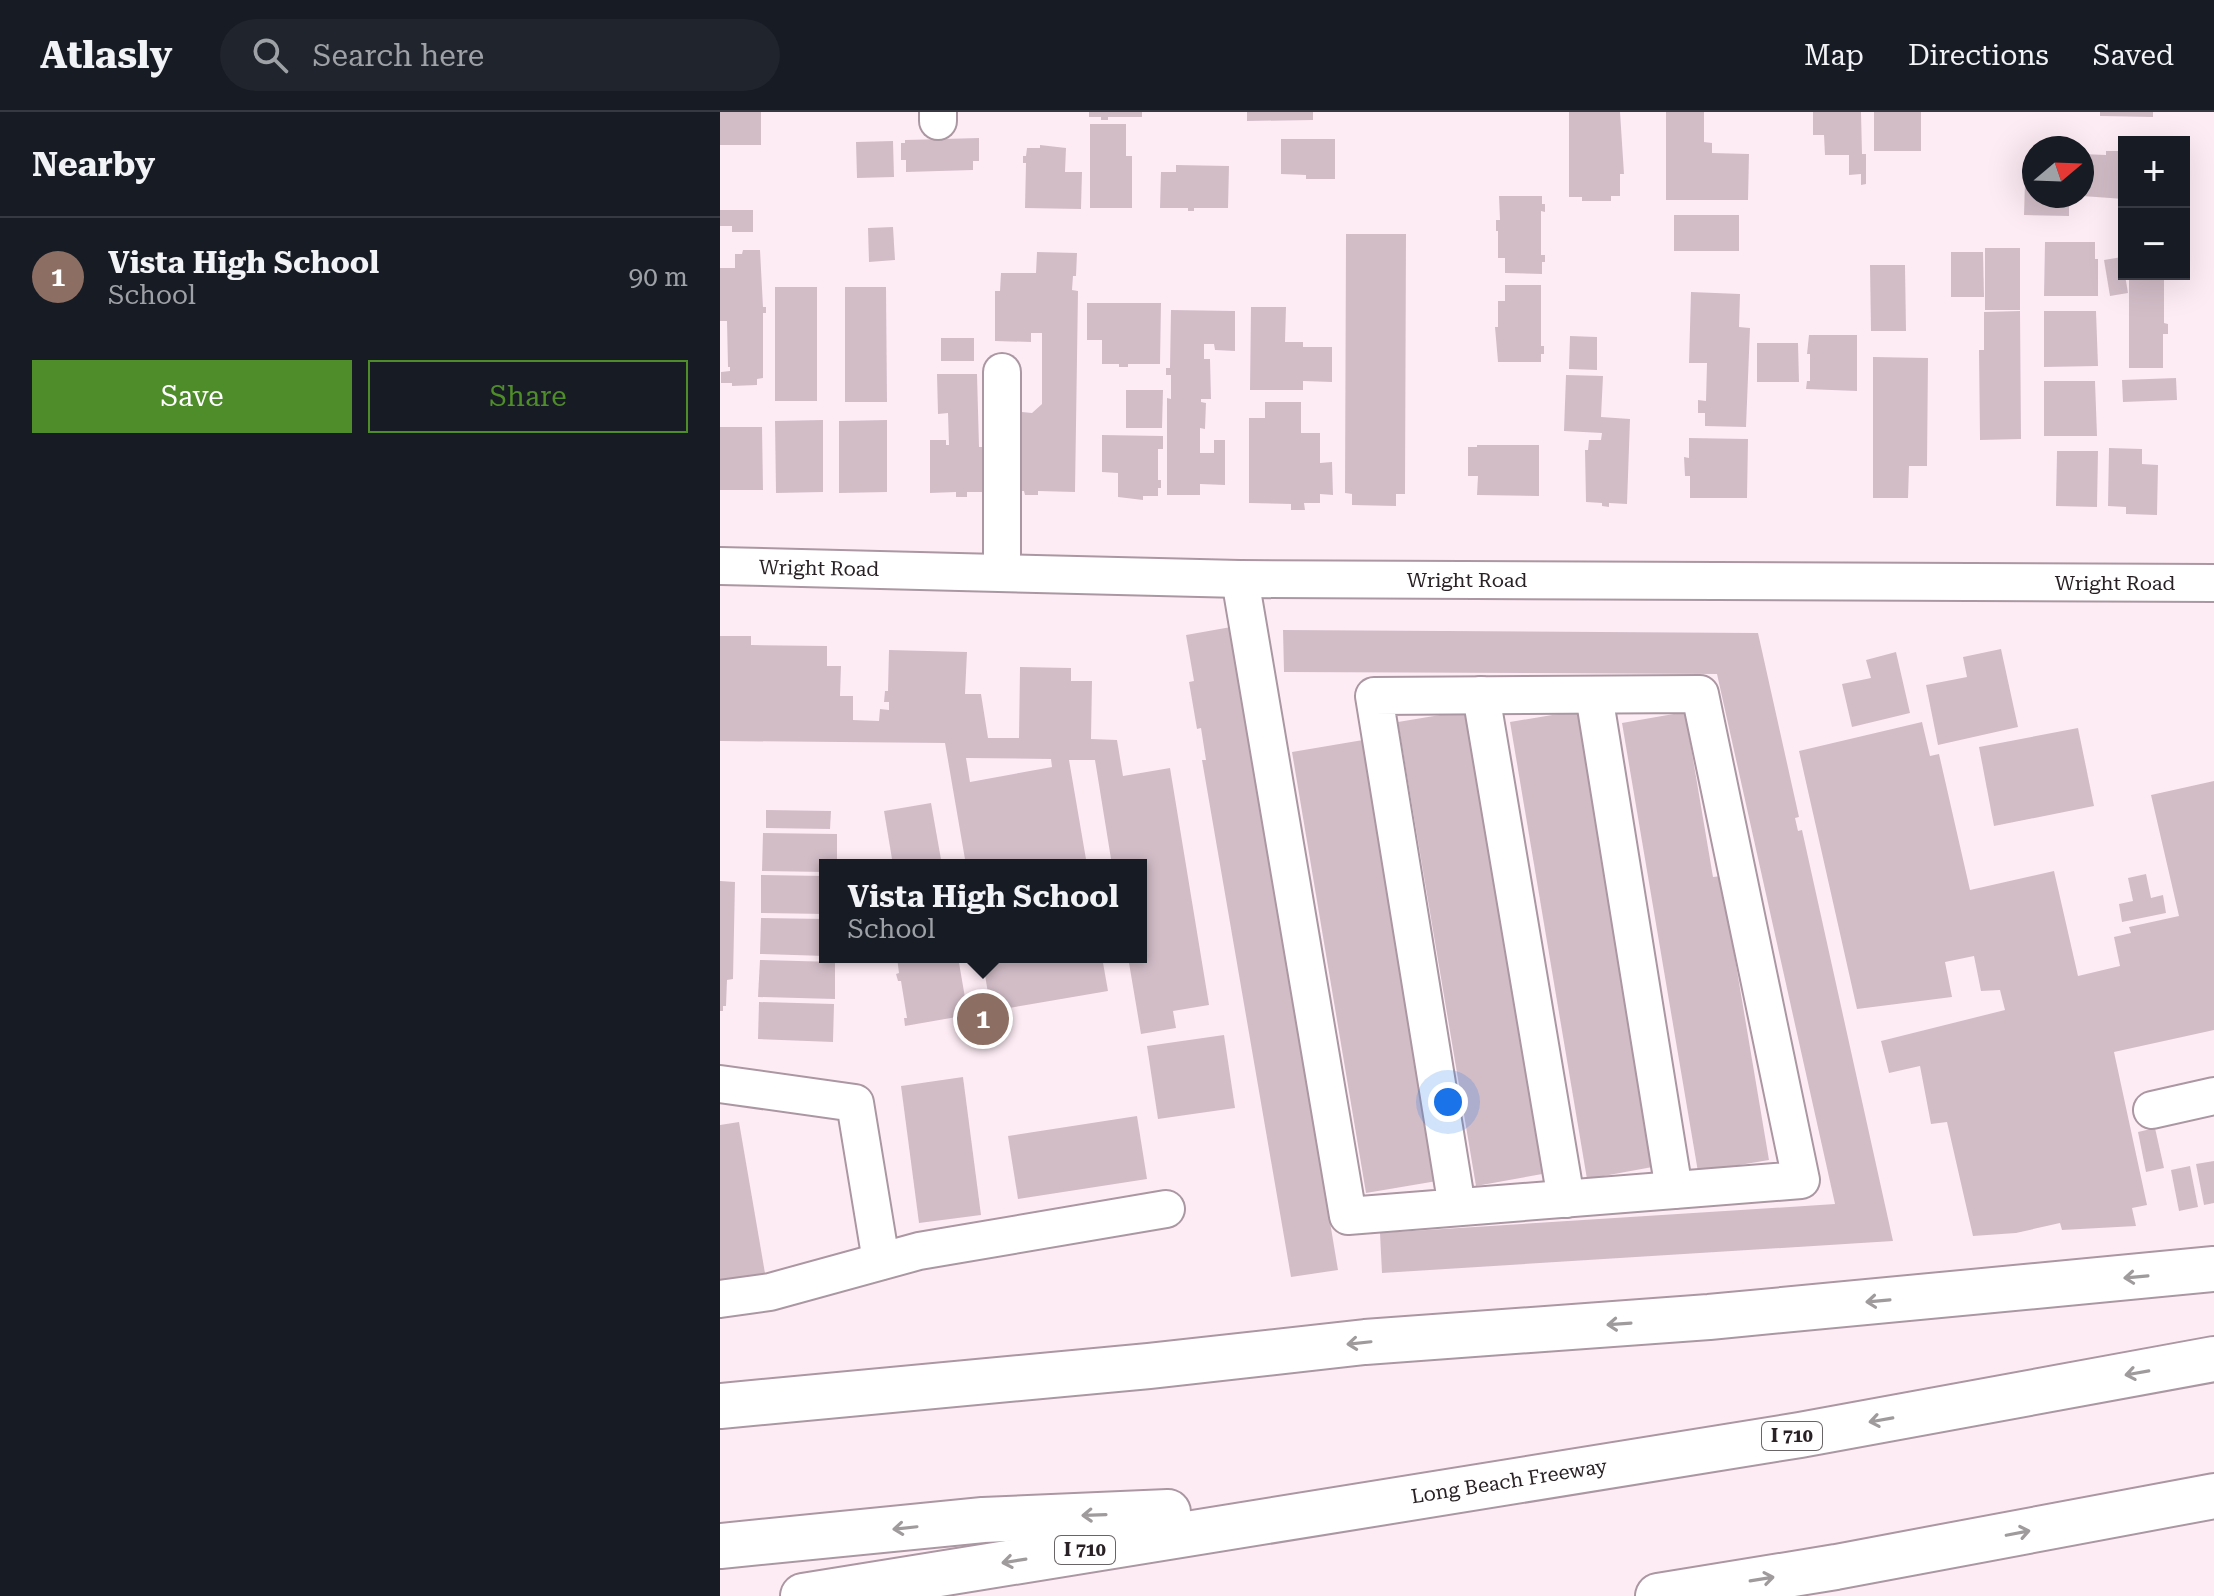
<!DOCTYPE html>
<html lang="en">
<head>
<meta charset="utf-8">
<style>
  body { margin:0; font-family:"Roboto Serif",serif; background:#20242c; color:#f1f3f6 }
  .controls { position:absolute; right:24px; top:24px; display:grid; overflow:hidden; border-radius:0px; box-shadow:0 8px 32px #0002 }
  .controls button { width:72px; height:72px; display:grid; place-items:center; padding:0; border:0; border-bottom:2px solid #363941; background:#171b24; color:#f1f3f6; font:40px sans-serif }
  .compass { position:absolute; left:1302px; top:24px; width:72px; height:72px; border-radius:50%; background:#171b24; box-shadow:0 8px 32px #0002; rotate:71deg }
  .you { position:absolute; left:728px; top:990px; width:28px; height:28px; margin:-20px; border:6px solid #fff; border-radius:50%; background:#1a73e8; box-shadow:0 0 0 12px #1a73e833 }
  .badge { display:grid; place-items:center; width:52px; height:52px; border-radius:50%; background:#4f8c2a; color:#fff; font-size:26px; font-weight:700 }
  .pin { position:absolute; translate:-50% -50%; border:4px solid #fff; box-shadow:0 2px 8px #0006 }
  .popup { position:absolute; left:99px; top:747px; width:328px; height:104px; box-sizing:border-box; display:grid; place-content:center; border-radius:0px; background:#171b24; filter:drop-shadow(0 2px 6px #0005); font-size:26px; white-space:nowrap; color:#9ea1a6 }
  .popup b { font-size:30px; color:#f1f3f6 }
  .popup::after { content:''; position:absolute; left:50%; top:100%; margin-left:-16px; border:16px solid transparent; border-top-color:#171b24 }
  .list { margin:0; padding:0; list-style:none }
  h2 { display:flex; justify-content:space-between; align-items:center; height:104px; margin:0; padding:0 32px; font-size:34px }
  h2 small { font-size:26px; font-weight:400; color:#9ea1a6 }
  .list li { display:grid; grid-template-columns:52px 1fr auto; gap:24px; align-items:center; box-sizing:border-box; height:120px; padding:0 32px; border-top:2px solid #363941 }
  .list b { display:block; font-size:30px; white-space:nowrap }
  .list p { margin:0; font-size:26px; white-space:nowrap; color:#9ea1a6 }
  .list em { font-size:26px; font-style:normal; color:#9ea1a6 }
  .actions { display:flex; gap:16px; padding:24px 32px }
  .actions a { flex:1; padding:18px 0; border:2px solid #4f8c2a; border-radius:0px; text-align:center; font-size:28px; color:#4f8c2a }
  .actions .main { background:#4f8c2a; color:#fff }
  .icon { flex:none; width:44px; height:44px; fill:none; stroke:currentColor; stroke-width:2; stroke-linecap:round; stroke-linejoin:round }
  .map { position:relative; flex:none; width:1494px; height:1484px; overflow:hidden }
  header { display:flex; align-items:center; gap:48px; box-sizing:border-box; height:112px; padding:0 40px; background:#171b24; border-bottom:2px solid #363941 }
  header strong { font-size:38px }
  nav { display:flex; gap:44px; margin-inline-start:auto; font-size:28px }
  .search { width:560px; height:72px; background:#20242c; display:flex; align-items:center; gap:20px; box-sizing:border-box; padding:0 28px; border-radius:44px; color:#9ea1a6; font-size:30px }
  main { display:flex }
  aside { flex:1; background:#171b24 }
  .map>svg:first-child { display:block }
  .building { fill:#d2bdc7; fill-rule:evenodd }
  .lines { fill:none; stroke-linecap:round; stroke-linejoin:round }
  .minor-casing { stroke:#ab97a1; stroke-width:40 }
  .highway-casing { stroke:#ab97a1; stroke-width:48 }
  .minor { stroke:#fff; stroke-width:36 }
  .highway { stroke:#fff; stroke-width:44 }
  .oneway { stroke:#9f9b9d }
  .labels { text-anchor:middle; stroke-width:7; stroke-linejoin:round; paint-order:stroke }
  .shield { fill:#fff; stroke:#696466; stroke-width:2 }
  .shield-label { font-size:18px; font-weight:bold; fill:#292125 }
  .street-label { font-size:20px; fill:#292125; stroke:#fff }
</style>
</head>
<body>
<header>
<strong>Atlasly</strong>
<div class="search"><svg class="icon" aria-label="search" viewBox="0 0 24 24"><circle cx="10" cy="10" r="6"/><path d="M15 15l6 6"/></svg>Search here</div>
<nav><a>Map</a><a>Directions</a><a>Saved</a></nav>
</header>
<main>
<aside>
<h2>Nearby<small></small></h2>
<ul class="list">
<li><span class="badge" style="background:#8d6e63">1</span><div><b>Vista High School</b><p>School</p></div><em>90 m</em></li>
</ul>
<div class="actions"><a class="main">Save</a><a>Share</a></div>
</aside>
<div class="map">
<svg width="1494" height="1484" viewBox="0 0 1494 1484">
  <rect width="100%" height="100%" fill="#feecf5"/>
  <!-- building -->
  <g class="building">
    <rect x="0" y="0" width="41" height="33"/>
    <path d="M369,0h53v5h-34v3h-7v-3h-12z"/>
    <path d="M527,0h66v8l-66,1z"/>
    <path d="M849,0h51l4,62h-4v22h-9v5h-29v-4h-13z"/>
    <path d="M946,0h38v30l8,1v10l37,1 -1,46h-82z"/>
    <path d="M1093,0h48l1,42h4v30l-5,1v-11l-12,1v-20h-24l-1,-20h-11z"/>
    <rect x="1154" y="0" width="47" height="39"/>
    <path d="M1380,0h53v5l-53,-1z"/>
    <path d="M370,12h36v32h6v52h-42z"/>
    <path d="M259,26v23h-6v9l-67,2v-12h-5v-17h4v-3z"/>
    <path d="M561,27h54v40h-29v-4l-25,-1z"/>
    <path d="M173,29l1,36 -37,1 -1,-36z"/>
    <path d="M320,33l26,3 -1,24h17l-1,37 -56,-1 1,-45h-3v-7h3l1,-8h13z"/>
    <path d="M1386,39h18v48l-42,-3v-42l24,1z"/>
    <path d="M456,53l53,1 -1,42h-34v3h-6v-3h-28l1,-36h15z"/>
    <path d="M1305,70h9v14h35v20l-45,-1z"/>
    <path d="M779,84h43v8h3v8l-4,-1v44h4v7h-3v12l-37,-1v-15h-7v-27h-2v-11h4z"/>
    <path d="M0,98h33v22h-21v-6h-12z"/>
    <rect x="954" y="103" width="65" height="36"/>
    <path d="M173,115l2,33 -26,2 -1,-34z"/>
    <path d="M626,122h60l-1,260h-9v12l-44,-1v-11l-7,-1z"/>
    <path d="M1325,130h50v17h3v37h-54z"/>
    <rect x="1265" y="136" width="35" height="62"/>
    <path d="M23,138h17l3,57h3v6h-3v65l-6,1v6l-25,1v-3h-11v-11l9,-1v-4h-2l-1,-46h-7v-53h15v-14h7z"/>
    <path d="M317,140l40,1 -1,23h-3l-1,14 6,1 -3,201 -37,-1v4h-13l-1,-4h-6v-51l4,-1v-27l10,1 10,-9v-71h-11v9l-36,-1v-50h5l1,-18h35z"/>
    <path d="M1231,140h32l1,45h-33z"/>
    <path d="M1402,145l6,36 -18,3 -6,-36z"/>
    <path d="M1150,153h35l1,66h-35z"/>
    <path d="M1409,162h35v49l4,1v10h-5v34h-34z"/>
    <path d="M785,173h36v61h3v8h-3v8h-43l-3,-35h3v-26h7z"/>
    <rect x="55" y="175" width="42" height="114"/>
    <path d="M125,175h41l1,115h-42z"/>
    <path d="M971,180l49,2 -1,33 11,1 -4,99 -41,-1v-13h-7v-13l8,1 1,-38h-18z"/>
    <path d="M367,191h74l-1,61h-32v3h-9v-3h-17v-24h-15z"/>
    <path d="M531,195h35l-1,35h18v5h29v35l-29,-1v9h-53z"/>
    <path d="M451,198l64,1v40l-20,-1 -1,-6h-10v15h6l1,40h-10v3l5,1 -1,26 -5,-1v25h14v-13h11v45l-25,-1v11h-33v-97l4,1v-24h-5v-7h4z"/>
    <path d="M1300,199l1,128 -41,1 -1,-90h5v-38z"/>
    <path d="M1324,199h52l2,55 -54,1z"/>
    <path d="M1089,223h48v56l-51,-2 1,-8h3v-27h-3z"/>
    <path d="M850,224l27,1v33l-28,-1z"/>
    <rect x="221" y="226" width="33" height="23"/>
    <path d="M1037,231h41l1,39h-42z"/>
    <path d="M1153,245l55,1 -1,108h-18l-1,32h-35z"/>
    <path d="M217,262h40l2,73h6l1,45h-19v5h-11v-5l-26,1v-53h16v5h3l-1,-32 -10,1z"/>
    <path d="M846,263l37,1 -2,41 29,2 -3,85 -18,-1v4l-7,-1v-3l-16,-1 -1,-52h3l1,-10h12l1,-7 -38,-2z"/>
    <path d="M1456,266l1,22 -54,2 -1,-22z"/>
    <path d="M1324,269h51l2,55h-53z"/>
    <path d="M406,278h37l-1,38h-36z"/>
    <path d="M545,290h36v31h19v30l12,-1 1,33 -13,-1v9h-16l1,7h-14v-6l-42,-1v-85h16z"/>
    <path d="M103,308v72l-47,1 -1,-72z"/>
    <path d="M167,308v72l-48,1v-72z"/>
    <path d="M0,315h42l1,63h-43z"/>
    <path d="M382,323l61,1v13h-5v31h3v8h-3v8h-15v4l-25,-3v-24l-16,-1z"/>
    <path d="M969,326l59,1 -1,59h-57v-22h-5l-1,-19 5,1z"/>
    <path d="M757,333h62v51l-62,-1 1,-19h-10v-29h9z"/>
    <path d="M1389,336l33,1v15l16,1 -1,50 -31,-1v-7l-18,-1z"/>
    <path d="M1337,339h41l-1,56 -41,-1z"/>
    <path d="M511,515l107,643 -47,7 -89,-517h4l-5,-32 -4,1 -8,-47 5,-1 -8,-46z"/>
    <path d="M563,518l475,3 41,184 -4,1 3,13 4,-1 91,411 -511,32 -2,-40 455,-29 -118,-530 -433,-2z"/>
    <path d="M0,524h31v9l76,1v20h14l-1,30h13v24l26,1 1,-12 9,1v-8h-5l1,-11h3l1,-41 78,2 -2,42h16l7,44h31l1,-71 51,1v13h21l-1,58 26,1 6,36 47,-8 39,237 -36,6 3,17 -35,6 -13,-77h13v-92h-29l-17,-105h-26l18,105h-121l-21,-122 -225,-2zM246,646l85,1 1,8 -82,15z"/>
    <path d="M1281,537l17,78 -80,18 -12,-60 41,-8 -4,-20z"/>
    <path d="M1176,540l14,61 -58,14 -10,-43 29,-6 -5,-18z"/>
    <path d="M750,598l78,463 -72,13 -78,-464z"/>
    <path d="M862,598l76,456 -71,13 -77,-457z"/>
    <path d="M965,600l28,165 8,-1 48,284 -71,12 -76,-449z"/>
    <path d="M1202,610l8,34 9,-2 31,136 84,-19 24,105 42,-10 -6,-29 17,-4 -2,-6 50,-11 -28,-121 63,-14v249l-100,22 33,153 -15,3 4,18 -74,4 -2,-7 -44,10 -43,3 -26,-114 -16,2 -11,-58 -31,7 -8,-32 124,-31 -5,-20 -19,1 -7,-35 -29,6 7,35 -95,12 -58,-258z"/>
    <path d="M1358,616l16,78 -100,20 -15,-79z"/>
    <path d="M643,628l74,441 -71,12 -74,-441z"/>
    <path d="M211,691l11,62h-49l-9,-54z"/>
    <path d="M46,698l65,1 -1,18 -64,-1z"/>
    <path d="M43,721l74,1v31h-12v7l-63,-1z"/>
    <path d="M1426,762l5,24 12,-3 3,18 -44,9 -3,-18 14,-3 -5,-23z"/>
    <path d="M41,763l64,1v38l-64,-1z"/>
    <path d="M0,769l15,1 -2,97 -6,1 -1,26h-3v5h-3z"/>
    <path d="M41,806l64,1v37l-65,-2z"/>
    <path d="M177,845h61l10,58 -63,11 -1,-8h3l-6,-37h-3l-2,-7 3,-1z"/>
    <path d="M262,845h120l6,34 -117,20z"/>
    <path d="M40,848l75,2v37l-77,-2z"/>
    <path d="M39,890l75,2 -1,38 -75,-3z"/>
    <path d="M504,923l11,73 -77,11 -11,-73z"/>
    <path d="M243,965l18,138 -62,8 -18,-137z"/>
    <path d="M417,1004l10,63 -129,20 -10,-63z"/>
    <path d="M19,1010l27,157 -46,8v-162z"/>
    <path d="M1435,1016l9,40 -18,4 -8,-40z"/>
    <path d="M1494,1049v42l-10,2 -8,-41z"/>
    <path d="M1470,1054l8,41 -19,4 -8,-41z"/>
  </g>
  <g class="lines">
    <!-- minor casing -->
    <g class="minor-casing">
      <g id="minor">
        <path d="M218,9v-9"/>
        <path d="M282,260v201"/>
        <path d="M0,454l520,13 974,4"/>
        <path d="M520,467l108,637 453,-36 -101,-486 -326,2 83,511"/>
        <path d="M761,583l85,504"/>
        <path d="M874,583l80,495"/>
        <path d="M0,972l135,19 26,158"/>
        <path d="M1432,998l62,-14"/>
        <path d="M0,1187l50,-7 149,-41 247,-42"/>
      </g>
    </g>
    <!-- highway casing -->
    <g class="highway-casing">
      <g id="highway">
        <path d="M0,1294l429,-40 216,-24 344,-25 505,-48"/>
        <path d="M0,1434l263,-26 185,-8"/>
        <path d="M83,1484l997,-161 414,-76"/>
        <path d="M938,1484l178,-29 378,-71"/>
      </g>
    </g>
    <!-- minor -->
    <use href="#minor" class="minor"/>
    <!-- highway -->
    <use href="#highway" class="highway"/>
  </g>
  <!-- one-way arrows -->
  <defs><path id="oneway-shaft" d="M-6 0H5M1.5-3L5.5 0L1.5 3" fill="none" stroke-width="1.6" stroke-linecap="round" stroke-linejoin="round" transform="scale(2)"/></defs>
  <g class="oneway">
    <use href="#oneway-shaft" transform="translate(1416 1165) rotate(175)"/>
    <use href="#oneway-shaft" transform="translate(1158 1189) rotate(175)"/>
    <use href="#oneway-shaft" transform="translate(899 1212) rotate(176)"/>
    <use href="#oneway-shaft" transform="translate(639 1231) rotate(174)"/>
    <use href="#oneway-shaft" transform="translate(1417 1261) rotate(170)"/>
    <use href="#oneway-shaft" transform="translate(1161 1308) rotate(170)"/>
    <use href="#oneway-shaft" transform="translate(374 1403) rotate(178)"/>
    <use href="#oneway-shaft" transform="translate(185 1416) rotate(174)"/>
    <use href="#oneway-shaft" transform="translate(1298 1421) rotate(-11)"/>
    <use href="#oneway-shaft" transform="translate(294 1449) rotate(171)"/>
    <use href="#oneway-shaft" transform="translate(1042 1467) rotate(-9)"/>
  </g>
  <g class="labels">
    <!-- shield labels -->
    <g class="shield">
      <rect x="1042" y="1310" width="60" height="28" rx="6"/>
      <rect x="335" y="1424" width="60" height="28" rx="6"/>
    </g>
    <g class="shield-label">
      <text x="1072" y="1330">I 710</text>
      <text x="365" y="1444">I 710</text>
    </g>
    <!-- street labels -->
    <g class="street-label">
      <text transform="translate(99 456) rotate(1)" y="7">Wright Road</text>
      <text x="747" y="475">Wright Road</text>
      <text x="1395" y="478">Wright Road</text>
      <text transform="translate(789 1369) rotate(-9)" y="7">Long Beach Freeway</text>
    </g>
  </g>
</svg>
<div class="controls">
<button>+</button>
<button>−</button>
</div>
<svg class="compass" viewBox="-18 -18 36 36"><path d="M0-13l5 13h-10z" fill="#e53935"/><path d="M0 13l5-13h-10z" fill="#9ea1a6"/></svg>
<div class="you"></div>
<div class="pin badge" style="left:263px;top:907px;background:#8d6e63">1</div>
<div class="popup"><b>Vista High School</b>School</div>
</div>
</main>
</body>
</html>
